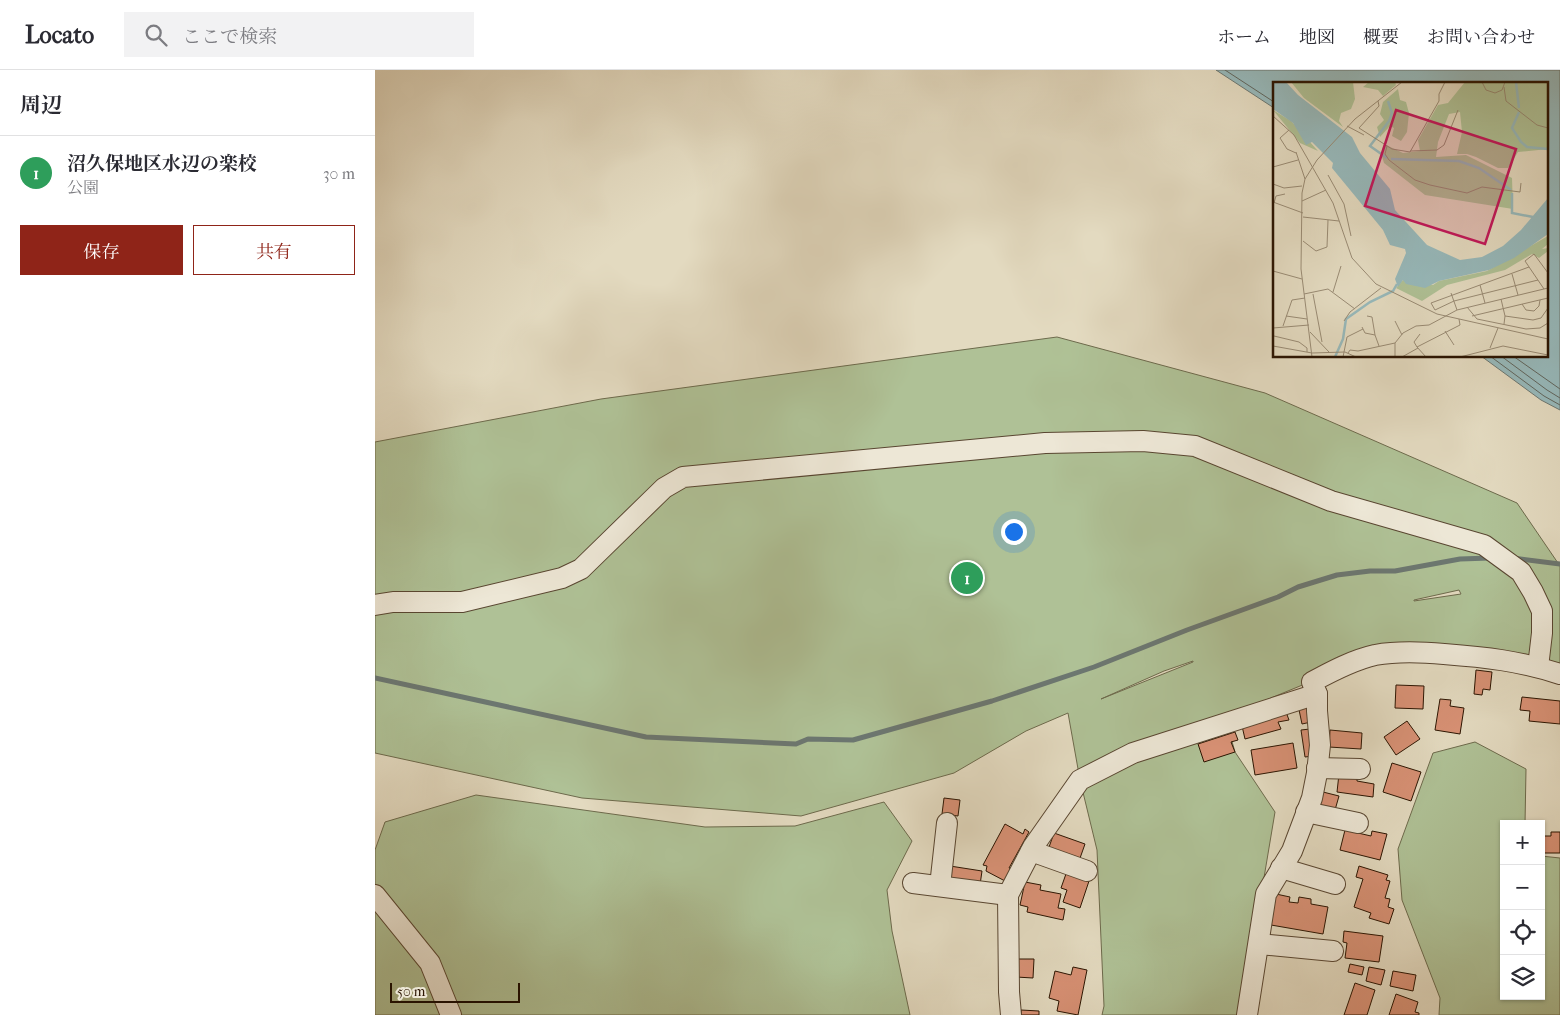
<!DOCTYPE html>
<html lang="ja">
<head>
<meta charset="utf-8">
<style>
  body { margin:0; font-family:"IM FELL French Canon","Noto Serif JP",serif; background:#f2f2f3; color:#2b2b33 }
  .controls { position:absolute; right:15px; bottom:15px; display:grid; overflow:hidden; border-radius:0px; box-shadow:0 1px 4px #0004 }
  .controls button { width:45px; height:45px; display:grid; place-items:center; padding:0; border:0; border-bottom:1px solid #e1e1e2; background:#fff; color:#2b2b33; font:25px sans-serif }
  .scale { position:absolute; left:15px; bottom:12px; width:130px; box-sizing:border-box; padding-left:5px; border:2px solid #2b1401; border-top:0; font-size:14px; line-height:18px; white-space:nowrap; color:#2b1401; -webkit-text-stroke:4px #ede7d6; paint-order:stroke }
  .you { position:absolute; left:638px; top:461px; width:18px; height:18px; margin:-12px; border:4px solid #fff; border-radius:50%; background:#1a73e8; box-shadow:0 0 0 8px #1a73e833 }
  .badge { display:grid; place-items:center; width:32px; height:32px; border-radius:50%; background:#8f2418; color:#fff; font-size:16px; font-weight:700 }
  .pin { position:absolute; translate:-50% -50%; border:2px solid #fff; box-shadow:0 1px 5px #0006 }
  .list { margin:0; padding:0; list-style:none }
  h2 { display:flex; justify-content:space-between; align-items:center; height:65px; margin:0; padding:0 20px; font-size:21px }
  h2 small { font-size:16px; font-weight:400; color:#7c7c81 }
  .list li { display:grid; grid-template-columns:32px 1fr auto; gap:15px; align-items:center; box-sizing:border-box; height:75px; padding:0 20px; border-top:1px solid #e1e1e2 }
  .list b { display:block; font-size:19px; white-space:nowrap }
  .list p { margin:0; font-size:16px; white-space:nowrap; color:#7c7c81 }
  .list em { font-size:16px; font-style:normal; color:#7c7c81 }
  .actions { display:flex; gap:10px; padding:15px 20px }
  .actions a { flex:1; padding:11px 0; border:1px solid #8f2418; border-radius:0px; text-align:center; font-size:18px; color:#8f2418 }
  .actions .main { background:#8f2418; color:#fff }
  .icon { flex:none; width:28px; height:28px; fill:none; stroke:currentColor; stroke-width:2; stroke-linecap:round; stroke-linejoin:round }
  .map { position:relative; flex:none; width:1185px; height:945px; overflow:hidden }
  header { display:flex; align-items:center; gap:30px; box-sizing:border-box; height:70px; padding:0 25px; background:#fff; border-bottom:1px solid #e1e1e2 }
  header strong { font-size:24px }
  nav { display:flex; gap:28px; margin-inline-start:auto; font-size:18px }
  .search { width:350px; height:45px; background:#f2f2f3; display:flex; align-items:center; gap:12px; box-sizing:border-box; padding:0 18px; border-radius:0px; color:#7c7c81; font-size:19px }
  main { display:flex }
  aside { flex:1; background:#fff }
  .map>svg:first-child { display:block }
  .green { fill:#afc196; stroke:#6d6a4c; fill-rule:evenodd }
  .water { fill:#97b9bb; stroke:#6c7771 }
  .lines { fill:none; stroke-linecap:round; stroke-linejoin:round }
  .shore { stroke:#61665e; stroke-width:1 }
  .stream { stroke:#6c7771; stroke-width:5 }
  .building { fill:#d89175; stroke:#2b1401 }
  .minor-casing { stroke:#594631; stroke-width:22 }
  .minor { stroke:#ede7d6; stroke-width:20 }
  .inset-river { fill:none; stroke:#97b9bb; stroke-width:2.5 }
  .inset-road { fill:none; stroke:#998b74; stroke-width:1 }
  .view { fill:#c2185b; fill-opacity:0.15; stroke:#c2185b; stroke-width:2.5 }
  .inset-edge { fill:none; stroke:#2b1401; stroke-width:2.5 }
</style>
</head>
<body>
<header>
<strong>Locato</strong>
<div class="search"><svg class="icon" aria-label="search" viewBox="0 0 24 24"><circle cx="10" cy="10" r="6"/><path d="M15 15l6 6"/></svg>ここで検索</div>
<nav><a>ホーム</a><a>地図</a><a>概要</a><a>お問い合わせ</a></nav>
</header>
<main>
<aside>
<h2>周辺<small></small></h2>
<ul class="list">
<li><span class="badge" style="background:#2e9e5b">1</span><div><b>沼久保地区水辺の楽校</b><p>公園</p></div><em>30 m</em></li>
</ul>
<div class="actions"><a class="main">保存</a><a>共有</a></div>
</aside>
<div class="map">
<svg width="1185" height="945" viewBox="0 0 1185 945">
  <rect width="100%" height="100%" fill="#e3dac0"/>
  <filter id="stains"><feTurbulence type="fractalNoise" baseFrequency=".004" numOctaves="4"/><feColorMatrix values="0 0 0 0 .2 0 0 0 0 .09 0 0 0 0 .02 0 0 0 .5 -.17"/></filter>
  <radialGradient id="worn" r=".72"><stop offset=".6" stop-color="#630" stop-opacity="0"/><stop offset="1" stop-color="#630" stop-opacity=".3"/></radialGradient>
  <!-- green -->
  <g class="green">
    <path d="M682,267l208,56 252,110 43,63v102l-185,-13 -150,62 10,35 40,60 -34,203h-139l2,-9 -7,-156 -17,-70 -12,-67 -42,18 -72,42 -153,43 -219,-18 -207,-45v-311l226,-43zM1084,520l2,4 -47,7v-1zM818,591v1l-92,37 63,-28z"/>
    <path d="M1100,672l51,27 -1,55h-21v172h37v-140l19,2v157h-121l1,-17 -38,-98 -4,-51 35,-96z"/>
    <path d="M101,725l229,32 90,-1 89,-24 28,39 -25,49 5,41 18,84h-535v-165l10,-28z"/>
  </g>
  <!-- water -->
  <path class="water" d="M841,0h344v340l-19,-10 -60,-44h65v-272h-272v24z"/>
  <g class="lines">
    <!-- shore -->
    <g class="shore">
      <path d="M850,0l49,32"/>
      <path d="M1115,286l54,40 16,9"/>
      <path d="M1126,286l46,34 13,8"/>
      <path d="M1138,286l47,33"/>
    </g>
    <!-- stream -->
    <g class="stream">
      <path d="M1138,488l47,6"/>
      <path d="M0,608l271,59 150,7 12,-5 45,1 139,-39 102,-34 93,-37 91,-33 20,-10 39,-12 33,-4h25l65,-12 30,-1"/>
    </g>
  </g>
  <!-- building -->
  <g class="building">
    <path d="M1101,600l16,2 -2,18 -7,-1 -1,6 -8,-1z"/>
    <path d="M1021,615l28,1 -1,23 -28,-1z"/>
    <path d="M1147,627l38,4v23l-31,-3 1,-10 -10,-1z"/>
    <path d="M1065,629l11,1 -1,6 14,2 -4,26 -25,-4z"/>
    <path d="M931,634l5,18 -9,2 -4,-19z"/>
    <path d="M911,642l3,8 -11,2 3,7 -36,10 -3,-13z"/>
    <path d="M1032,651l13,18 -24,16 -12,-18z"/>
    <path d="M935,659l3,27 -8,1 -4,-27z"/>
    <path d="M955,660l32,3 -1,16 -32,-2z"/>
    <path d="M860,662l3,8 -7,2 4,10 -31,10 -6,-18z"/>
    <path d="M918,673l4,25 -42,7 -4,-25z"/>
    <path d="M1017,693l29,9 -10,29 -28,-9z"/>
    <path d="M964,704l18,3v4l17,3 -1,13 -36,-5z"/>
    <path d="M948,722l16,4 -4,14 -15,-4z"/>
    <path d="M569,728l16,2 -2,16 -16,-2z"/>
    <path d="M630,754l18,10 2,-5 4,3 -20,36 2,1 -6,12 -19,-10 1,-5 -4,-1z"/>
    <path d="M970,760l26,6 1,-5 15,3 -7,26 -40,-10z"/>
    <path d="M1176,762h9v21h-19v-17h10z"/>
    <path d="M679,763l31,11 -6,17 -31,-11z"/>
    <path d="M575,796l32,5 -2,14 -33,-5z"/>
    <path d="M984,796l29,9 -2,5 4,1 -5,17 5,1 -2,8 6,2 -5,15 -20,-6 2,-5 -17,-6 9,-28 -7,-2z"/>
    <path d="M692,801l23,7 -10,30 -17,-6 4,-12 -6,-2z"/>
    <path d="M650,812l16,3 -1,5 21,4 -3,14 7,1 -2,11 -36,-8 1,-5 -8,-2z"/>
    <path d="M901,824l14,3 -1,5 9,1 1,-6 12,2v5l17,3 -5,27 -52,-9z"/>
    <path d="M969,861l39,5 -4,26 -34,-4 2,-15 -4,-1z"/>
    <path d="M641,889h18l-1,19 -17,-1z"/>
    <path d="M975,894l14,3 -2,8 -14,-3z"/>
    <path d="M698,897l14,3 -9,45 -21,-4 2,-10 -10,-3 6,-27 16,4z"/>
    <path d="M994,897l16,3 -4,15 -15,-4z"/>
    <path d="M1018,901l23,4 -3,16 -23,-5z"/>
    <path d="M980,913l20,7 -8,25h-23z"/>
    <path d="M1021,924l22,8 -3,10 4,1v2h-30z"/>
    <path d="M646,940l18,1v4h-18z"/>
  </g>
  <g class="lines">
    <!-- minor casing -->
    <g class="minor-casing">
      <g id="minor">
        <path d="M0,535l18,-3h69l100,-24 19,-9 83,-81 19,-11 362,-34 98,-2 52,5 136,55 153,44 37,27 12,20 9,19v22l-4,34"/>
        <path d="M942,698l43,1"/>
        <path d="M931,742l52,11"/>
        <path d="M656,781l56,20"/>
        <path d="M906,798l54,16"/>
        <path d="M538,813l95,12"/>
        <path d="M565,816l7,-63"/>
        <path d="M0,825l55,68 21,52"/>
        <path d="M884,874l74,7"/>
        <path d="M636,945l-2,-23 -1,-97 25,-48 47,-67 53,-27 184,-59"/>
        <path d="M872,945l19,-121 26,-43 20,-53 5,-25 3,-28 -3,-34v-17l-5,-12c20,-11 41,-22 63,-27 22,-4 47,-3 69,-1 40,3 77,7 116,20"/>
      </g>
    </g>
    <!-- minor -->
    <use href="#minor" class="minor"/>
  </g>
  <!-- overview -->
  <g transform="translate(898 12)">
    <rect width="275" height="275" fill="#e3dac0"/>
    <path d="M18,0h62l2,17 -4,10 -10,4 -2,8 4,6 -39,-29zM96,0h26l1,3 -13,11 -5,-6 -15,-3zM192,0h83v67l-30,3 -10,16h-10l-22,-11 -9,-3h-10l5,-22 -2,-20 -11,2 -11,28 -2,15 30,-2 46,23 1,31 -88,-14 -41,-32 -3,-10 3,-9 19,9 17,-2 -2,-11 20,-35 10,-2zM125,7l2,11 6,2 3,11 -2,19 -6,9 -9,-5 2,-8 -4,-2 -10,11 -3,-10 7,-7 -4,-6 3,-12zM0,28l18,11 27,30 -18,-8zM275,154v8l-6,5 6,-1v3l-9,7 -7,-4 -27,16 -58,15 -25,16 -26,-13 7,-8 30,5 6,-4 48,-10z" fill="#afc196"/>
    <path d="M0,0h13l12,13 54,42 8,16 30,36 5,21 32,35 33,15 22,-3 21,-11 18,-16 27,-32v36l-34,24 -25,12 -50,11 -14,7 -19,-4 -3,-4 -5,7 -3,-8 11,-26 -1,-4 -15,-4 -7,-15 -51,-62 1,-5 -21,-21 -6,3 -13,-22 -20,-14z" fill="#97b9bb"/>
    <path class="inset-river" d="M243,0l3,26M246,30l-7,16 9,14 6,5 21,2M114,76l-17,-12 19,-25 3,-8 -4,-12M118,77l68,2 20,7 32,22M239,111v20l21,4M62,275l8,-18 3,-20 24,-17 23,-11 4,-7"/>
    <path class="inset-road" d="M209,0l4,8 9,3 7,-3 3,-8M231,5l2,14 31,24 11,3M105,19l1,5 -20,22 33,21 18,3 29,-51v-7l6,-12M0,34l21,19 39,68 19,55 24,26 61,30 111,25M74,44l17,9M16,48l-9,8 7,11 9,4M114,64l-2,8 4,6 26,20 15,5 37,8 15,-6 38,5 1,-9M137,69l27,-1 7,-5 14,-35M23,70l9,27M0,85l25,-7M55,93l16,29 7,32M0,102l11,4 18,-2M29,119l24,-11M0,120l30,11M1,121l2,-7 9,-2M30,135l36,4M30,159l13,10 11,-4 1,-27M256,185l-98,36 4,7 19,-9 84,-21M0,189l29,8M239,192l6,21M207,203l5,18M271,207l-19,-28 9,-7 14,19M60,210l8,-26M178,211l6,17M31,212l24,-5 27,20M40,212l9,48M228,217l4,17 -1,8M249,222l4,6 8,1 5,-5 1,-6M194,225l10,12 49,10 14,-1 8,-5M13,234l21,3M94,234l5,1 3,18M199,234l76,-18M232,234l28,4 8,-2 7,-10M71,239l6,-9 31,-24M122,239l7,14M10,244l9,-26 13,-2M89,245l3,6 10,2 4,11M0,246l36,-3M0,246v16M172,249l9,14M37,250l19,20M1,254l25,6 8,6v4M0,264l39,7 33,-1 11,5M144,265l-3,-5 6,-8M217,266l8,-20M75,271l2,-3 8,1 37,-8M39,275l-11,-88 1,-76 3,-14 12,-19 38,-41 47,-37M70,275l4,-20 16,-8M122,275v-14l8,-10 13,-7 13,-1 28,-15 91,-22M129,275l16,-9M153,275l-9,-10 43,-22 -1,-6M187,275l43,-11 45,9"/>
    <path class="view" d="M123,28l120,39 -31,95 -120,-38z"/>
    <rect width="275" height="275" class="inset-edge"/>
  </g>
  <rect width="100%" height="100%" filter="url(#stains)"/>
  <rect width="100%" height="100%" fill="url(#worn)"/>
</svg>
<div class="controls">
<button>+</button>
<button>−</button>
<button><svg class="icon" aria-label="locate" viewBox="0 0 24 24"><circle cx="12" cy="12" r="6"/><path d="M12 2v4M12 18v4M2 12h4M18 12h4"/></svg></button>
<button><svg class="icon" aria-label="layers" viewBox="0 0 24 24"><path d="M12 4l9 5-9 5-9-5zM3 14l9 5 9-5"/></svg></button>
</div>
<div class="scale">50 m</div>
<div class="you"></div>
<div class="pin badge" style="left:592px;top:508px;background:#2e9e5b">1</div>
</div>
</main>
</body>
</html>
